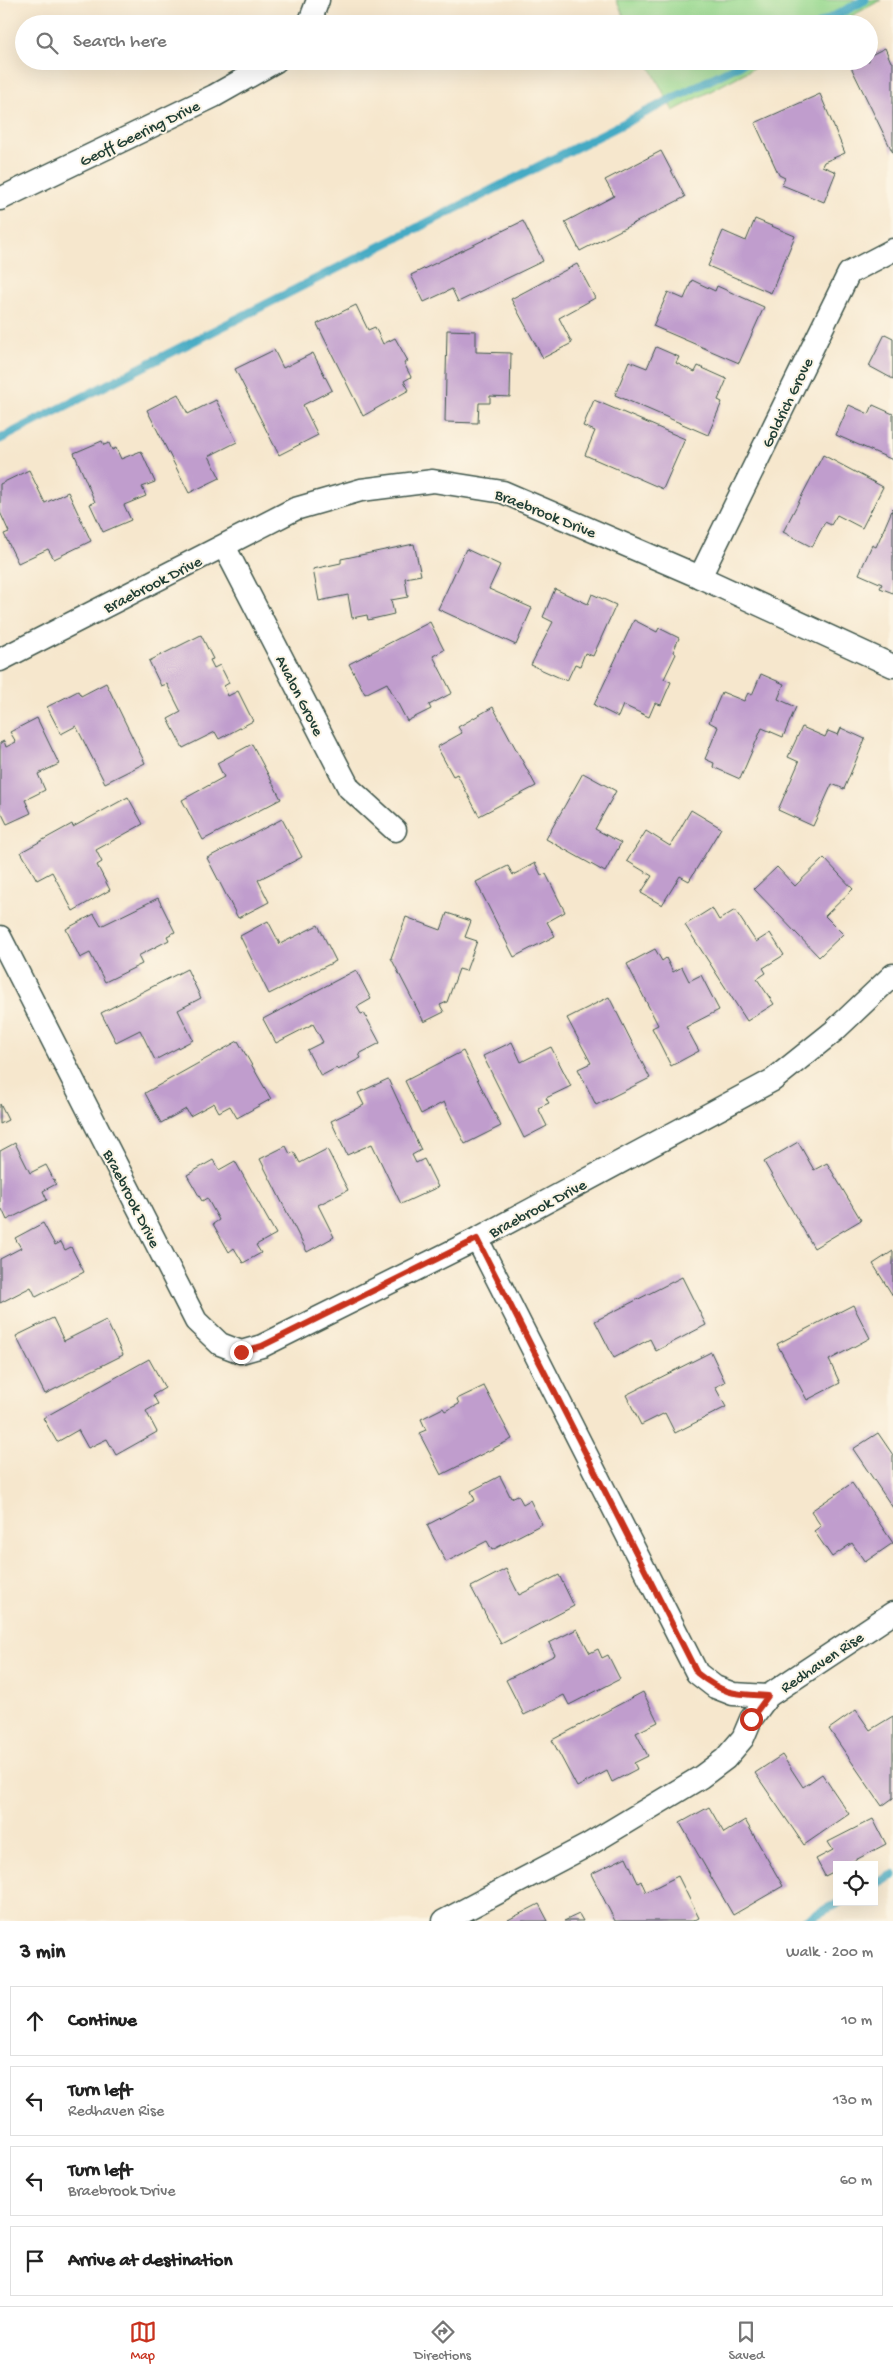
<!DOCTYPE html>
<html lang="en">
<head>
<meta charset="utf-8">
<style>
  body { margin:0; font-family:"Gochi Hand",sans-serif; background:#f6f6f6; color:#222 }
  .controls { position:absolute; right:15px; bottom:15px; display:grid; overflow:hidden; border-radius:0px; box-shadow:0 5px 20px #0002 }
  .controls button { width:45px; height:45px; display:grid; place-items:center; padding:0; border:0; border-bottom:1px solid #e0e0e0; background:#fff; color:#222; font:25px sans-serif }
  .stop { position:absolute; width:15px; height:15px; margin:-11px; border:4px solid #c8321e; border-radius:50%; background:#fff }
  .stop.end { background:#c8321e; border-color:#fff; box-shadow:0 1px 5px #0008 }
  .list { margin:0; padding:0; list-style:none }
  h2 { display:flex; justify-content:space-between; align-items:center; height:65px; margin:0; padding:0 20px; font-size:21px }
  h2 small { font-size:16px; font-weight:400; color:#767676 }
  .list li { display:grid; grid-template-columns:32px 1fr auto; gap:15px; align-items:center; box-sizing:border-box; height:70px; margin:0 10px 10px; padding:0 10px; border:1px solid #e0e0e0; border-radius:0px }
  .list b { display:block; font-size:19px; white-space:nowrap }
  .list p { margin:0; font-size:16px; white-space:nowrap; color:#767676 }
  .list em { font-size:16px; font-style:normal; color:#767676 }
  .icon { flex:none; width:28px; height:28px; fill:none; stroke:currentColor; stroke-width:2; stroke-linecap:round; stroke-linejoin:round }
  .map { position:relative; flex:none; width:893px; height:1921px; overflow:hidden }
  .search { position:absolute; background:#fff; box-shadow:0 5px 20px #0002; left:15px; right:15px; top:15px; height:55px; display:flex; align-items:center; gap:12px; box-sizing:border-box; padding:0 18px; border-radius:28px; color:#767676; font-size:19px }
  .sheet { height:385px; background:#fff }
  nav { display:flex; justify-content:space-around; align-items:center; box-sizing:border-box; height:70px; border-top:1px solid #e0e0e0; background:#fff; font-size:14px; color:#767676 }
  nav a { display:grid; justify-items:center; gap:2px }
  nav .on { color:#c8321e }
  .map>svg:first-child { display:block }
  .green { fill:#9ada91; stroke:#5c8c62 }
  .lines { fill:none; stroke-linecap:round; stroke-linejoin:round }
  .stream { stroke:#44aac4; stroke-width:9 }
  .building { fill:#c09dcd }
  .minor-casing { stroke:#3f564b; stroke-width:25 }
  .minor { stroke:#fff; stroke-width:22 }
  .route { stroke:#c8321e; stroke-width:6 }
  .labels { text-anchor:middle; stroke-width:4; stroke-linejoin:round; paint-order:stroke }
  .street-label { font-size:16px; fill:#1f3d34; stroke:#fcf5e5 }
</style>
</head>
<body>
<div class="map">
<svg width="893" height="1921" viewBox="0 0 893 1921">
  <rect width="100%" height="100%" fill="#fcf5e5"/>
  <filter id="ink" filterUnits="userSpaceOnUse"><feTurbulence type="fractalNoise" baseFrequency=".02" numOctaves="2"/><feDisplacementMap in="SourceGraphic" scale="10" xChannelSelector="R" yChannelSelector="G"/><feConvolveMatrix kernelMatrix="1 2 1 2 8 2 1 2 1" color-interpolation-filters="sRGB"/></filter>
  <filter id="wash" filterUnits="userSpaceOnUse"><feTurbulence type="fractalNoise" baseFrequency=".0096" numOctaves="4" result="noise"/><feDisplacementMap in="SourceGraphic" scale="20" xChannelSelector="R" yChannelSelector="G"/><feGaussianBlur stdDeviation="1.12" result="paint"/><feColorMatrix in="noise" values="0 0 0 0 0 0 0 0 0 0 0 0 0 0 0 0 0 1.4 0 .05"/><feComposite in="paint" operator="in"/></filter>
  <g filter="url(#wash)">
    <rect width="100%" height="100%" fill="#f6e7cd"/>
    <!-- green -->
    <g class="green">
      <path d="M616,0h265l-44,24h-209z"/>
      <path d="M647,61h120l-94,50z"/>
    </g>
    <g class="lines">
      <!-- stream -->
      <g class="stream">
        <path d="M820,24l45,-24"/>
        <path d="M0,439l747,-378"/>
        <path d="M874,1885l19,-10"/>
        <path d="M804,1921l36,-19"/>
      </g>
    </g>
    <g id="blocks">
      <!-- building -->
      <g class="building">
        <path d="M885,48l6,14h2v91l-43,-88 7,-4h12v-5z"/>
        <path d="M820,94l25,59 -21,9 -2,4 14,6 -12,30 -42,-17 3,-7 -6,-3 -24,-52z"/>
        <path d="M661,151l24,46 -105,54 -15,-29 49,-26 -9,-16z"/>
        <path d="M755,219l40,17 -24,57 -63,-27 15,-35 23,10z"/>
        <path d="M523,221l20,40 -85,41 -6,-13 -28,13 -13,-27z"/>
        <path d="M577,264l18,34 -36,20 13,25 -29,15 -32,-59z"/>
        <path d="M692,280l23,11 2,-5 47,21 -25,56 -86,-37 15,-34 16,7z"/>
        <path d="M356,305l12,25 7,-3 8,17 12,-6 13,23 -4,2 7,14 -7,4 5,9 -46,26 -46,-92z"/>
        <path d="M447,330l29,1v21l35,1 -1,44 -20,-1v7h-11l-1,20 -33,-1z"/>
        <path d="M885,334l8,4v41l-24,-13z"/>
        <path d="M656,347l23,10 -3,6 19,9 3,-6 29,13 -9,21 4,2 -14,33 -93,-40 14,-34 18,7z"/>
        <path d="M274,350l9,18 30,-15 19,37 -29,15 15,30 -39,20 -44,-86z"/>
        <path d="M178,394l10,20 28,-14 21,42 -28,14 11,22 -31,15 -42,-83z"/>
        <path d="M594,400l91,39 -22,50 -78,-34 10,-24 -12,-5z"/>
        <path d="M849,405l20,9 4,-9 20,9v46l-57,-25z"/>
        <path d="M102,441l2,4 5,-2 3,7 4,-2 5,11 20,-8 14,31 -13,5 4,9 -22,9 7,15 -28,12 -13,-28 5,-2 -21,-49z"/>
        <path d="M823,455l60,32 -21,41 -25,-13 -6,10 -6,-3 -13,25 -29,-15z"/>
        <path d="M29,470l16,33 23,-11 23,49 -37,18 -6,-10 -30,14 -14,-29 5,-2 -9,-20v-28z"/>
        <path d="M893,508v85l-13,-5 2,-4 -23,-10 13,-29 4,2z"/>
        <path d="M414,544l7,31 -16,3 3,19 -17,3 3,14 -26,6 -1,-5 -15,3 -4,-23 -29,6 -6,-32 28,-6v-4z"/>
        <path d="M466,549l34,16 -11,24 43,19 -16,37 -78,-36z"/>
        <path d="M555,589l33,15 4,-10 24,11 -23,51 -8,-3 -5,13 -5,-2 -8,17 -36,-16 22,-43 -10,-5z"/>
        <path d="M634,620l23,12 2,-4 20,10 -6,14 3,2 -12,25 7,3 -10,23 -6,-2 -6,14 -26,-12 -5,12 -24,-12z"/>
        <path d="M430,622l14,28 -11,6 19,37 -23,12 2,4 -24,12 -20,-38 -22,11 -16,-30z"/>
        <path d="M201,635l12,24 -3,1 4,8 6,-3 9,18 -5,3 4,10 10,-5 15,30 -34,18 -4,-7 -32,16 -15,-29 13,-7 -14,-28 -6,2 -12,-25z"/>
        <path d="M761,674l23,10 -6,15 18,8 -13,30 -21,-9 -22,51 -27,-12 1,-4 -9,-4 13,-32 -9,-5 13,-30 22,9 4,-8 4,2z"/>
        <path d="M106,683l39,80 -40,20 -29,-57 -15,8 -14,-27 31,-16 3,5z"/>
        <path d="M493,707l43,79 -57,30 -22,-42 -4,2 -16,-29 25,-14 -4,-6z"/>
        <path d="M37,718l22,46 -21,10 7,16 -20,10 6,13 -24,11 -7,-14v-67l4,-2 2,6 10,-5 -6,-10z"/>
        <path d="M802,727l23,10 3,-6 10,4 3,-7 24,11 -21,50 -12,-5 -19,42 -35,-16 21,-48 -11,-5z"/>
        <path d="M252,744l29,55 -78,41 -21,-40 42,-23 -7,-14z"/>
        <path d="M583,773l33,18 -21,38 26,14 -16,29 -59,-33z"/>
        <path d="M128,797l15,27 -47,26 6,12 -5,3 13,25 -37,21 -21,-39 -15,8 -16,-28 51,-28 1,3z"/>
        <path d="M691,810l30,18 -32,53 -9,-5 -18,29 -21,-12 11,-17 -25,-15 19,-30 24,15z"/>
        <path d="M282,819l20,38 -44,23 11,22 -31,16 -31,-60z"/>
        <path d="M824,858l29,31 -28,27 18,18 -24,23 -65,-68 23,-22 18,19z"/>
        <path d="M535,863l6,12 5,-1 19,38 -18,10 8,14 -41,21 -38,-75 32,-16 5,9z"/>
        <path d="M158,898l17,34 -8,4 2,4 -31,16 4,8 -37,18 -15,-29 -10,5 -14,-29 28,-15 7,12z"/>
        <path d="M712,908l7,12 16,-10 21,32 14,-9 14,22 -21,13 3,5 -9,6 17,25 -27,17 -62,-96z"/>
        <path d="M447,913l24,8 -6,16 12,4 -11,30 -7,-2 -12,33 -7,3 4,7 -20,10 -33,-64 15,-41 35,13z"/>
        <path d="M268,921l12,23 38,-19 18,36 -67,33 -29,-58z"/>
        <path d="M655,949l7,12 4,-3 7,14 9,-5 7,14 12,-6 18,35 -33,17 13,24 -28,15 -19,-38 6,-3 -31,-61z"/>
        <path d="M187,969l14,29 -23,12 15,30 -38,20 -15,-30 -24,12 -15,-29z"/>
        <path d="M356,970l15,29 -14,8 4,7 3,-1 16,30 -21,11 2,4 -23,12 -2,-2 -15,8 -14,-26 16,-8 -10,-18 -37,19 -13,-24z"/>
        <path d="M609,997l41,81 -54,27 -18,-36 13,-6 -24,-45z"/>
        <path d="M238,1041l33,58 -34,19 -7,-12 -11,6 -5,-9 -24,13 -4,-7 -25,14 -16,-30z"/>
        <path d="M512,1042l9,20 30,-15 20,39 -25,12 3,5 -11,5 9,18 -23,12 -41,-82z"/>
        <path d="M463,1051l38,75 -36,18 -21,-42 -23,12 -16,-33z"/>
        <path d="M388,1079l33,71 -9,5 4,8 8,-4 14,28 -37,17 -29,-60 -25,11 -16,-34 33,-16 -6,-12z"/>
        <path d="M0,1104l8,16 -8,4z"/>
        <path d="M798,1142l16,28 13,-7 34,57 -47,28 -50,-86z"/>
        <path d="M15,1143l15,30 16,-8 10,19 -13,7 4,9 -40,20 -5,-11 -2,1v-59z"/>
        <path d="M286,1146l4,8 4,-2 6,11 27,-14 21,41 -30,15 16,32 -27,15 -47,-93z"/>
        <path d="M213,1160l6,10 16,-9 41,73 -20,11 5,8 -18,10 -9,-15 -5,4 -16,-28 6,-4 -12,-22 -5,3 -15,-26z"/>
        <path d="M43,1223l12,22 6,-3 4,8 6,-3 13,25 -48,25 -5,-10 -31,16v-44l21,-11 -6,-10z"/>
        <path d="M893,1251v45l-20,-32z"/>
        <path d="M682,1277l24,48 -50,26 -6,-12 -36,19 -19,-37z"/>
        <path d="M853,1305l17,33 -41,22 11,23 -33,17 -30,-56z"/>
        <path d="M53,1318l11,23 42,-21 17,35 -78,39 -29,-58z"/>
        <path d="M711,1352l14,30 -10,5 11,20 -51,26 -10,-20 -24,12 -15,-30z"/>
        <path d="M149,1359l16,29 -12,7 5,9 -12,7 11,21 -41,23 -9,-16 -19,9 -10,-18 -21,12 -14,-24z"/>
        <path d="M484,1386l28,53 -71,36 -22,-42 7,-3 -5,-11 22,-11 2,3 14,-7 -2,-5z"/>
        <path d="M878,1433l15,22v53l-40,-59z"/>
        <path d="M500,1476l11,22 7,-3 5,9 7,-4 12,24 -50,26 -5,-9 -41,21 -19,-37 48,-25 -4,-9z"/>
        <path d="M852,1483l41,60 -28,19 -13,-19 -20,14 -18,-26 7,-5 -10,-15z"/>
        <path d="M506,1569l13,26 40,-20 15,31 -73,38 -30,-57z"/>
        <path d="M577,1629l13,24 8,-4 4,9 6,-3 12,24 -51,26 -5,-10 -40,20 -18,-35 49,-25 -6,-12z"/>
        <path d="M643,1692l15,30 -22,11 12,23 -14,7 3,6 -25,13 -5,-11 -30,16 -25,-47z"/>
        <path d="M856,1710l14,20 23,-14v82l-11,8 -53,-77z"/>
        <path d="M782,1755l21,32 19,-13 27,40 -45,31 -49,-72z"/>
        <path d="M709,1807l15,26 21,-13 38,66 -50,29 -53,-92z"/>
        <path d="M873,1819l13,25 -40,21h-9v5l-12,6 -9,-17 17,-9 -5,-8z"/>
        <path d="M626,1857l12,26 3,-2 5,11 32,-16 21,42 -6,3h-78l-24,-47z"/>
        <path d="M539,1904l9,17h-42z"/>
        <path d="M579,1914l4,7h-19z"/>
      </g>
    </g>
  </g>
  <g filter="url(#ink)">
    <use href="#blocks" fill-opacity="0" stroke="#3f564b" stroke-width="1"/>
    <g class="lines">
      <!-- minor casing -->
      <g class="minor-casing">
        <g id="minor">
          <path d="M309,24l9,-24"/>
          <path d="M0,199l214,-103 62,-35"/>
          <path d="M224,546l125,242 46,42"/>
          <path d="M700,577l149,-304 44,-23"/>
          <path d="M0,660l295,-151 66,-19 72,-9 70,11 197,85 193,89"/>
          <path d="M0,937l196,384 24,23 21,8 21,-6 215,-107 296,-159 61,-49 59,-56"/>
          <path d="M477,1239l220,434 18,14 18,7 35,2 125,-83"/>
          <path d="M444,1921l144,-76 113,-68 24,-18 18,-21 8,-19 17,-23"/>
        </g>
      </g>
      <!-- minor -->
      <use href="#minor" class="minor"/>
    </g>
  </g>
  <g class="lines" filter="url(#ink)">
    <!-- route -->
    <path class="route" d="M241,1352l21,-6 215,-107 220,434c27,22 38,21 71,23l-17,23"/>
  </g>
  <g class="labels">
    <!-- street labels -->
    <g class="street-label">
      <text transform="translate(139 132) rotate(-26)" y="6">Geoff Geering Drive</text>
      <text transform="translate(786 402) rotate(-64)" y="6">Goldrich Grove</text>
      <text transform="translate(546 512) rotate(22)" y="6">Braebrook Drive</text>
      <text transform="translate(152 583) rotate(-27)" y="6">Braebrook Drive</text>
      <text transform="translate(301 695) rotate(63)" y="6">Avalon Grove</text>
      <text transform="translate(133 1198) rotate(63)" y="6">Braebrook Drive</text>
      <text transform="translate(537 1207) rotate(-28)" y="6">Braebrook Drive</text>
      <text transform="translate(821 1661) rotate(-34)" y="6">Redhaven Rise</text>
    </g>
  </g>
</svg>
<div class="controls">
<button><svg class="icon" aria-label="locate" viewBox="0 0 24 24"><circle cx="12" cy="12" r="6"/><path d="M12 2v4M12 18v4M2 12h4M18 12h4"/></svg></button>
</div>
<div class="stop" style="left:751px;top:1719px"></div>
<div class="stop end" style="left:241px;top:1352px"></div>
<div class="search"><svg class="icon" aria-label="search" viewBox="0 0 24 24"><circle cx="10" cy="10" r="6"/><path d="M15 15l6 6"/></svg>Search here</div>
</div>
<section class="sheet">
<h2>3 min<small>Walk · 200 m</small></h2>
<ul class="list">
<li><svg class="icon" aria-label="ahead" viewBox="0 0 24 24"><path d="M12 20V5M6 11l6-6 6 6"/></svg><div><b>Continue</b></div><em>10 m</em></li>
<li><svg class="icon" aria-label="left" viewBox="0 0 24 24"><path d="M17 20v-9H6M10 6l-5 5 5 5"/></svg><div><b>Turn left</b><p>Redhaven Rise</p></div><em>130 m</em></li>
<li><svg class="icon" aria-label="left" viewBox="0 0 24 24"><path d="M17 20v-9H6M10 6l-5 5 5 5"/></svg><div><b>Turn left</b><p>Braebrook Drive</p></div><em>60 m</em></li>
<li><svg class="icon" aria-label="arrive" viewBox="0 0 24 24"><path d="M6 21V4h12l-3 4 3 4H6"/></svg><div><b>Arrive at destination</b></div></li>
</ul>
</section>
<nav>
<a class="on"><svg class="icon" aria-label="map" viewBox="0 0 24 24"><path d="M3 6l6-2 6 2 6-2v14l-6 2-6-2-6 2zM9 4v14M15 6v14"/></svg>Map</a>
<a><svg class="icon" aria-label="directions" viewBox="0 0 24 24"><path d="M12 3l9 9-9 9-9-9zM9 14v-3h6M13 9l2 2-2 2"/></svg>Directions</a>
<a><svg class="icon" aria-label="saved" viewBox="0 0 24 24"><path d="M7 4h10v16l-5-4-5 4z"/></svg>Saved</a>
</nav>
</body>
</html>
